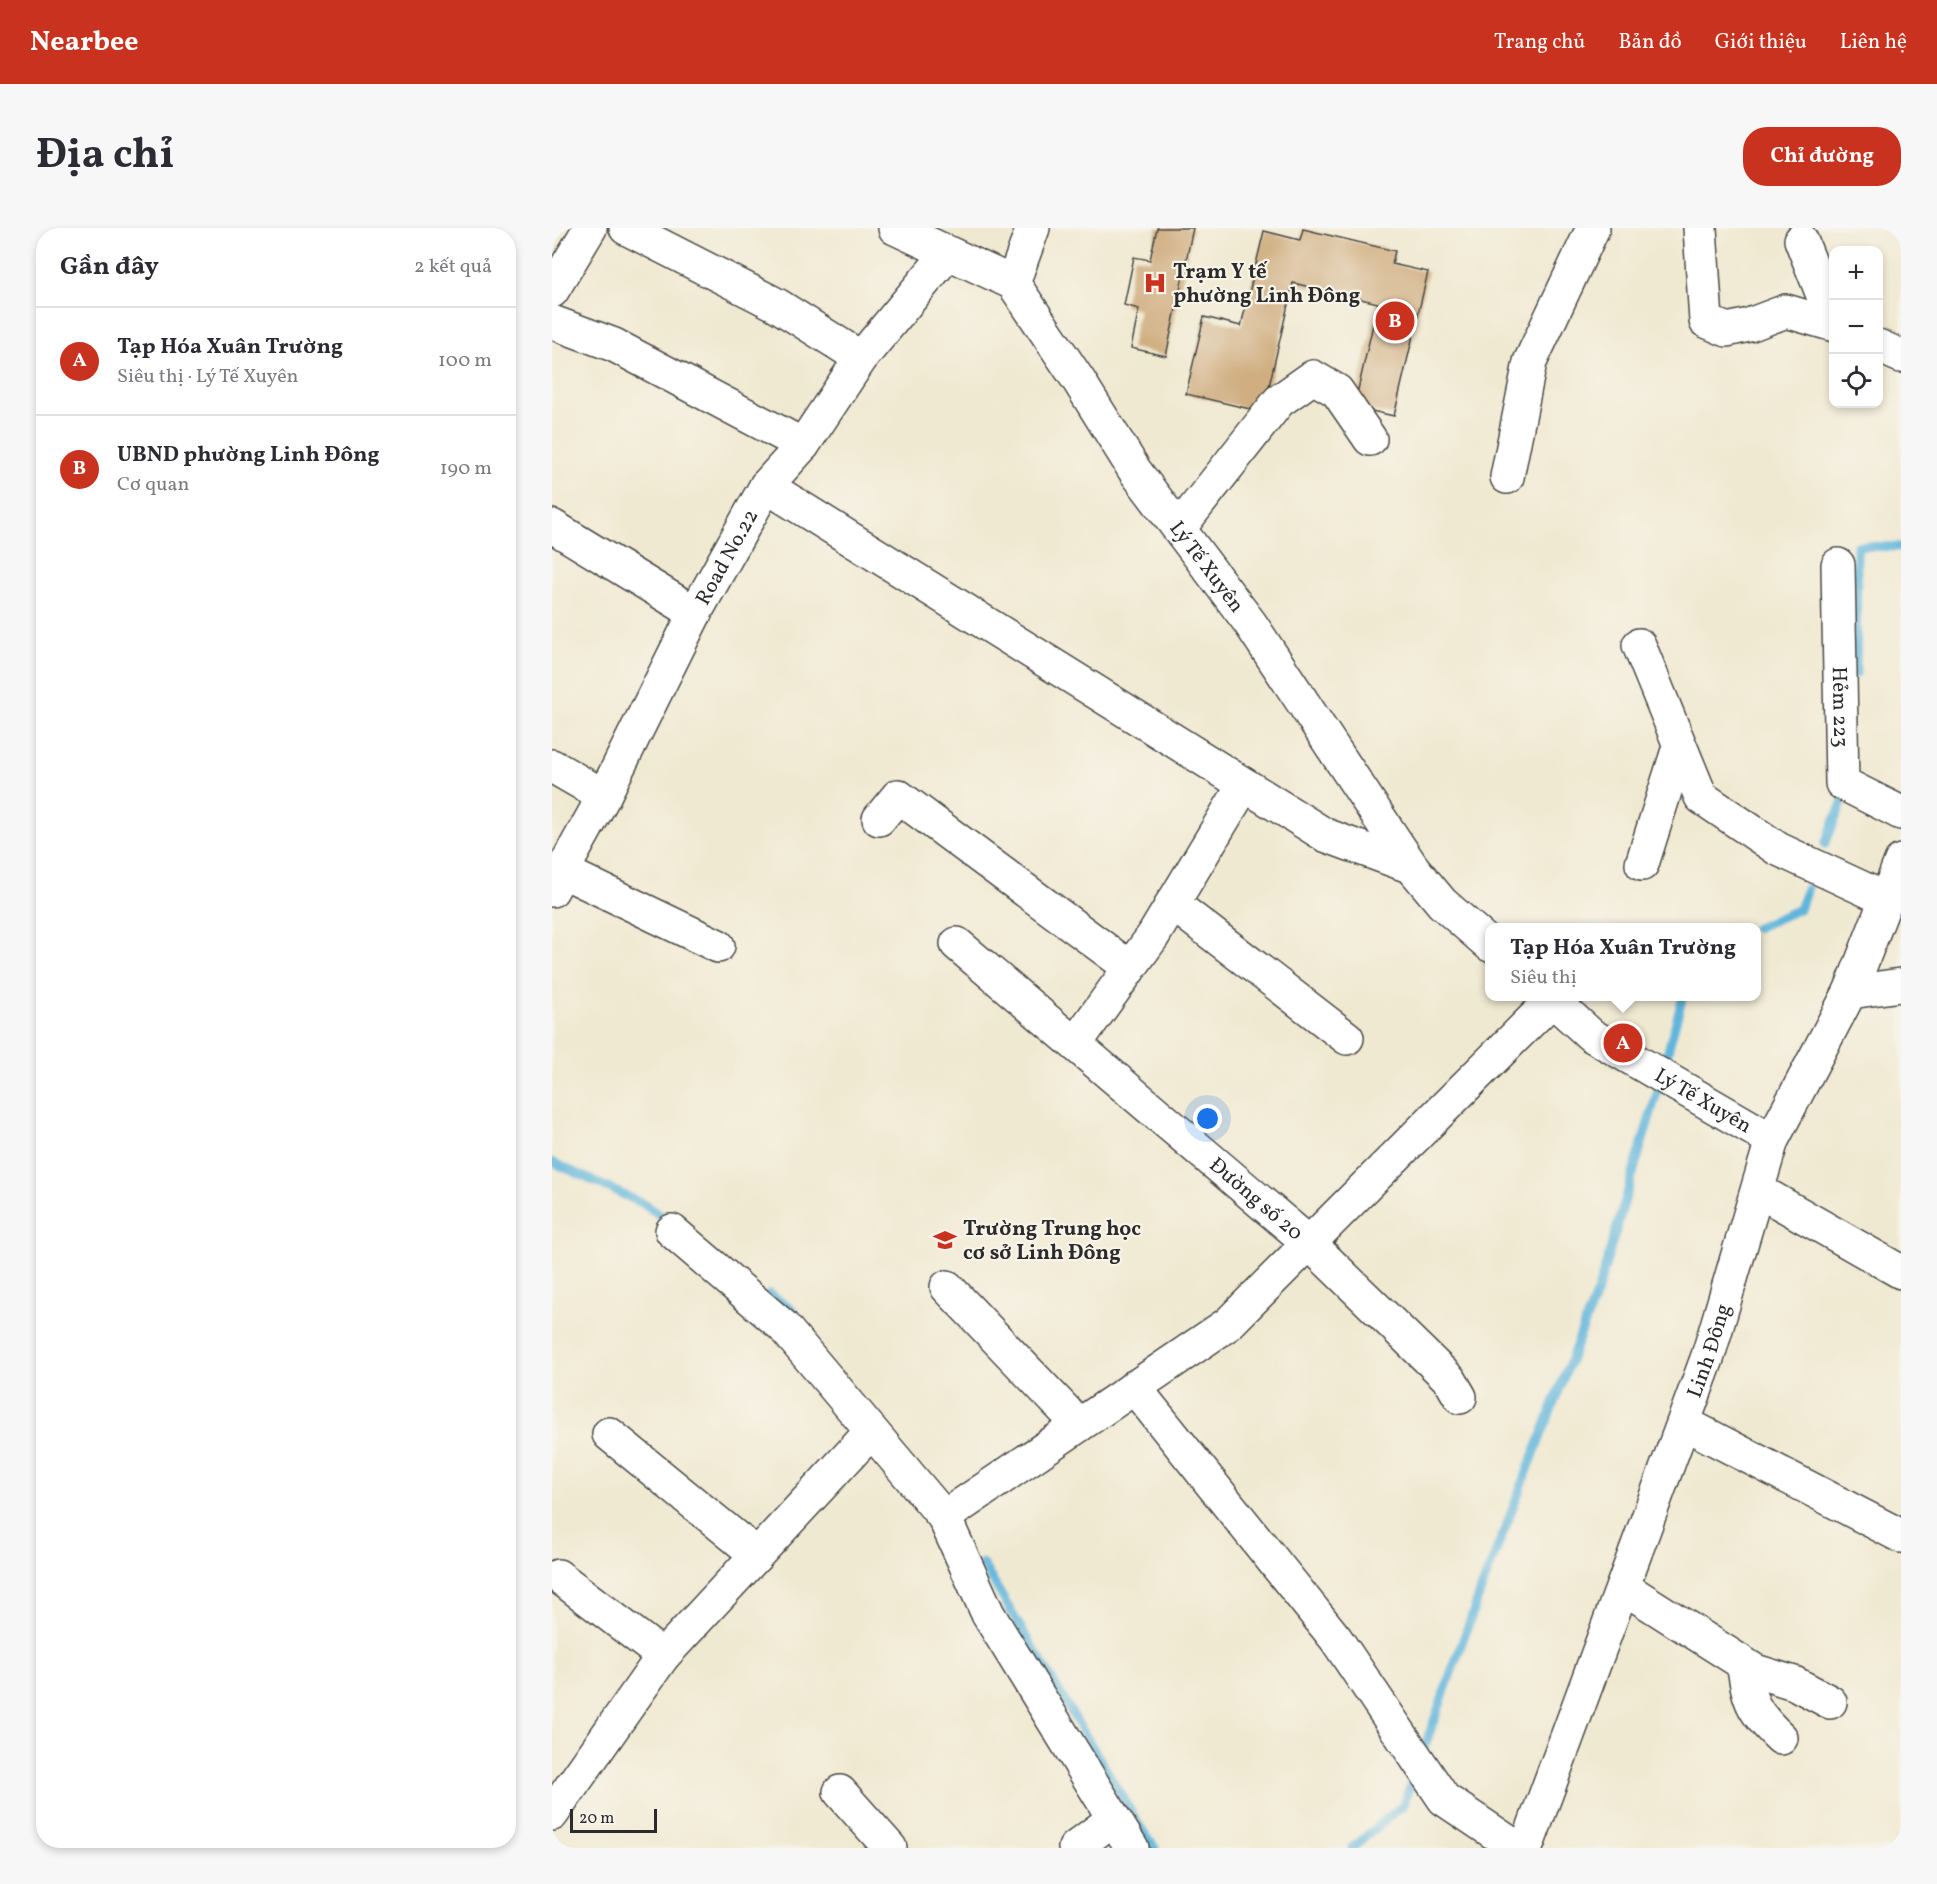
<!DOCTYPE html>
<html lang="vi">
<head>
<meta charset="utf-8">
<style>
  body { margin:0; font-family:Vollkorn,serif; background:#f7f7f7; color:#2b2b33 }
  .controls { position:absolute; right:18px; top:18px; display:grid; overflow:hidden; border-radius:12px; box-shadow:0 3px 9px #0003 }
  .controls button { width:54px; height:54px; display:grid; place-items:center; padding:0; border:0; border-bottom:2px solid #e1e1e2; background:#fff; color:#2b2b33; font:30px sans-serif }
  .scale { position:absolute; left:18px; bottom:15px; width:87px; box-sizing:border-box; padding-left:6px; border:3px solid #2b2b2b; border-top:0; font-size:16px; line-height:21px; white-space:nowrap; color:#2b2b2b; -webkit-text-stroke:4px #f7f3e8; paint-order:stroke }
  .you { position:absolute; left:656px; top:891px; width:21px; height:21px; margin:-15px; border:4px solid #fff; border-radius:50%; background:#1a73e8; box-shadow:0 0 0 9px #1a73e833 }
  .badge { display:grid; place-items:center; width:39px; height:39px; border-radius:50%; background:#c8321e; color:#fff; font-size:20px; font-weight:700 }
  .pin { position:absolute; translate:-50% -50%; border:3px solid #fff; box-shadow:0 2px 6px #0006 }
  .popup { position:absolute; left:933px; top:695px; width:276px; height:78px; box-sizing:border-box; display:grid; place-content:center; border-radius:12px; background:#fff; filter:drop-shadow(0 2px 4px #0005); font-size:20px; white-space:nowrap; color:#7c7c81 }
  .popup b { font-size:22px; color:#2b2b33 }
  .popup::after { content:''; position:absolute; left:50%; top:100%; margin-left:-12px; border:12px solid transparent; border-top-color:#fff }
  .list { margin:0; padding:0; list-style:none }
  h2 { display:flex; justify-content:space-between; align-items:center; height:78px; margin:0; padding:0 24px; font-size:26px }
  h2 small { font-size:20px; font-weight:400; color:#7c7c81 }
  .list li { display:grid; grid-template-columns:39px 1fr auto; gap:18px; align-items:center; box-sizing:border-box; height:108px; padding:0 24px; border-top:2px solid #e1e1e2 }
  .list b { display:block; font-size:22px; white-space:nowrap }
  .list p { margin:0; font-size:20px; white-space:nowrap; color:#7c7c81 }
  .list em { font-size:20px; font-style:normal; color:#7c7c81 }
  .icon { flex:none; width:33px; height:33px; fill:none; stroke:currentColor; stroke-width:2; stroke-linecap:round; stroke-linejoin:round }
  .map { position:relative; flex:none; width:1349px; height:1620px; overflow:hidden; border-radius:24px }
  header { display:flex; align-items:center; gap:36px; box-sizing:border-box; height:84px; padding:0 30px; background:#c8321e; color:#fff }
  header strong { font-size:28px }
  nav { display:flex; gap:33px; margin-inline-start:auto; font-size:21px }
  .intro { display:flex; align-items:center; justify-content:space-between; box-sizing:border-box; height:144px; padding:0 36px }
  h1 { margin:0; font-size:42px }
  .button { padding:15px 27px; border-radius:24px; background:#c8321e; color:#fff; font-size:21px; font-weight:700 }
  main { display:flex; gap:36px; padding:0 36px }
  aside { flex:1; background:#fff; border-radius:24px; box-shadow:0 3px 9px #0003 }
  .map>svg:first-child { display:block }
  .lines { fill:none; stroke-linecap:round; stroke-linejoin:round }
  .stream { stroke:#5fb5dc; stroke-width:9 }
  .building { fill:#d0ae81 }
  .minor-casing { stroke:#494844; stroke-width:36 }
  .minor { stroke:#fff; stroke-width:33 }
  .labels { text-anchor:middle; stroke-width:4.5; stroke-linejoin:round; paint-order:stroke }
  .poi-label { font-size:21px; font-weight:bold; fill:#2b2b2b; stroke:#f7f3e8; text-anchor:start }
  .street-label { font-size:21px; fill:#2b2b2b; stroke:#f7f3e8 }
</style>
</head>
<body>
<header>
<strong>Nearbee</strong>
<nav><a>Trang chủ</a><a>Bản đồ</a><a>Giới thiệu</a><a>Liên hệ</a></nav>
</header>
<div class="intro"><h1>Địa chỉ</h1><a class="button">Chỉ đường</a></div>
<main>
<aside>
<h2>Gần đây<small>2 kết quả</small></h2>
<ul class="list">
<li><span class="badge">A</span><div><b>Tạp Hóa Xuân Trường</b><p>Siêu thị · Lý Tế Xuyên</p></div><em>100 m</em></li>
<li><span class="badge">B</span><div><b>UBND phường Linh Đông</b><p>Cơ quan</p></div><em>190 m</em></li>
</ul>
</aside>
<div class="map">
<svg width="1349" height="1620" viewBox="0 0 1349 1620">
  <rect width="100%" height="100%" fill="#f7f3e8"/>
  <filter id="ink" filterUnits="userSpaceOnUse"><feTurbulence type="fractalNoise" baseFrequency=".0167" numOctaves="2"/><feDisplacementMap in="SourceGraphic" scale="12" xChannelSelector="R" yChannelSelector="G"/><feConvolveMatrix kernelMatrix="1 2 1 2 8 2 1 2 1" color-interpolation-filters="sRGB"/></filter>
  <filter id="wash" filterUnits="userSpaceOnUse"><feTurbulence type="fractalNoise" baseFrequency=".008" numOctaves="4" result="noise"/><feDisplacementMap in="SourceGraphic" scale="24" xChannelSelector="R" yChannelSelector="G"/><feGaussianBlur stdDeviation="1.35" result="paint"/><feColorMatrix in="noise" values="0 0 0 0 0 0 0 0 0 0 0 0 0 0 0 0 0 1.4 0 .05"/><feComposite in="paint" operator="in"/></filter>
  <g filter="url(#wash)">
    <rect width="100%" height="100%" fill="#f0e9d1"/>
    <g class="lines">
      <!-- stream -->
      <g class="stream">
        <path d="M1304,446l1,-128 44,1"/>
        <path d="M1273,616l22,-53"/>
        <path d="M1204,700l43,-19 8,-20"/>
        <path d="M1111,841l20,-73"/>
        <path d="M0,934l94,43 26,19"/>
        <path d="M217,1066l22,15 9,13"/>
        <path d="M430,1335l160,267 13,18"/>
        <path d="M870,1526l59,-164 118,-303 61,-204"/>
        <path d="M800,1620l51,-43 13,-36"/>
      </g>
    </g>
    <g id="blocks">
      <!-- building -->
      <g class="building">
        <path d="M605,0h36l-27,128 -35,-8 8,-39 -15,-4 10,-48 16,3z"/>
        <path d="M751,1l92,22 -3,13 36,8 -34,144 -40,-9 24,-104 -85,-20 -30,129 -77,-18 18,-77 37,9 23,-95 36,9z"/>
      </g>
    </g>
  </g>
  <g filter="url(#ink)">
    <use href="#blocks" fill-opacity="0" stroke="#494844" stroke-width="1.5"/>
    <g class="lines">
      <!-- minor casing -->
      <g class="minor-casing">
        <g id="minor">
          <path d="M74,0l151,77 84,53"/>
          <path id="s1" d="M343,0l118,55 66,98 56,90 115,152 162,244 30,36 48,42"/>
          <path d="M1148,0l6,93 21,9 22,-5 37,-14 48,14"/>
          <path d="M1249,12l33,83"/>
          <path d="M461,55l20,-55"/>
          <path d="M0,63l38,-63"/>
          <path d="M0,94l62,23 189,100"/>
          <path d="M1326,118l23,10"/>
          <path d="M955,249l23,-115 63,-134"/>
          <path d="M214,258l559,349 87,32"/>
          <path d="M0,298l143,87"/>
          <path d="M628,299l99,-126 34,-24 24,14 33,48"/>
          <path id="s2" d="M1286,337l4,218 59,30"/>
          <path d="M1087,417l62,152 77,52 110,51"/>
          <path d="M0,538l52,30"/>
          <path d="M327,591l19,-23 231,171"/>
          <path d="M1090,636l37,-117"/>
          <path d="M10,643l156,75"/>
          <path id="s3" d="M0,662l52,-94 91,-183 71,-127 37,-41 58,-87 87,-105"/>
          <path d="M620,675l175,135"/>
          <path id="s4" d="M405,716l352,299 141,137 10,17"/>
          <path d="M1298,764l51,-7"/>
          <path id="s5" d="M996,768l43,39 181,105"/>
          <path d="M523,816l78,-108 91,-151"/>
          <path d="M1207,963l142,81"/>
          <path d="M120,1003l111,95 161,191 44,97 144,234"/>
          <path d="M395,1059l132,138"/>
          <path d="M582,1159l202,252 108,160 73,49"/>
          <path d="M1132,1195l217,113"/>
          <path d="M57,1206l148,121"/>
          <path d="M392,1289l284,-193 324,-324"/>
          <path d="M6,1348l105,80"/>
          <path d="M1071,1359l132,84 39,12 36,19"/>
          <path d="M1192,1436c3,36 10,49 37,74"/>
          <path d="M288,1564l50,56"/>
          <path d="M0,1586l111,-158 208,-224"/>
          <path d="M523,1620l38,-29"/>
          <path id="s6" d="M974,1620l182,-492 64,-216 78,-148 51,-131"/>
        </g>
      </g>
      <!-- minor -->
      <use href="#minor" class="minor"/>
    </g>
  </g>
  <!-- icons -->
  <defs>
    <g id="hospital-bare" transform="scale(1.8)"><path d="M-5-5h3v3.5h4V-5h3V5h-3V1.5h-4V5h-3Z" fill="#c8321e" stroke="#f7f3e8" stroke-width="2.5" paint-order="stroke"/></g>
    <g id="school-bare" transform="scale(1.8)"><path d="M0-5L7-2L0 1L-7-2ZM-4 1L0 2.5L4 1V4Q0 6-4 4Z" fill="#c8321e" stroke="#f7f3e8" stroke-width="2.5" paint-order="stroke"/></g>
  </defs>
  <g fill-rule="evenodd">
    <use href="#hospital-bare" x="603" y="55"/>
    <use href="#school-bare" x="393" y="1012"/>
  </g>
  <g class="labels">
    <!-- poi labels -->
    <g class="poi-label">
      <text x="621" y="50">Trạm Y tế<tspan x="621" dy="24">phường Linh Đông</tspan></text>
      <text x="411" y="1007">Trường Trung học<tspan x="411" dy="24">cơ sở Linh Đông</tspan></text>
    </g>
    <!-- street labels -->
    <g class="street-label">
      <text dy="7" stroke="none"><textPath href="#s3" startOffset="376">Road No.22</textPath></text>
      <text dy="7" stroke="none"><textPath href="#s1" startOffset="474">Lý Tế Xuyên</textPath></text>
      <text dy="7" stroke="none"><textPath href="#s2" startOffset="142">Hẻm 223</textPath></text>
      <text dy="7" stroke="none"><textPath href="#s5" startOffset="188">Lý Tế Xuyên</textPath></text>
      <text dy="7" stroke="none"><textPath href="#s4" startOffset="393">Đường số 20</textPath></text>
      <text dy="7" stroke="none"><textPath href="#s6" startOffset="530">Linh Đông</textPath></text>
    </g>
  </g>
</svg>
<div class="controls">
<button>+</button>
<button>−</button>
<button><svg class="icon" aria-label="locate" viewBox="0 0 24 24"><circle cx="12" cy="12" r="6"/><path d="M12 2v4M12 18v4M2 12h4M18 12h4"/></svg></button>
</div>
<div class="scale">20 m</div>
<div class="you"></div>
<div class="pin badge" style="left:1071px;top:815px">A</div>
<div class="popup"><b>Tạp Hóa Xuân Trường</b>Siêu thị</div>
<div class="pin badge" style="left:843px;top:93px">B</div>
</div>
</main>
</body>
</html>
